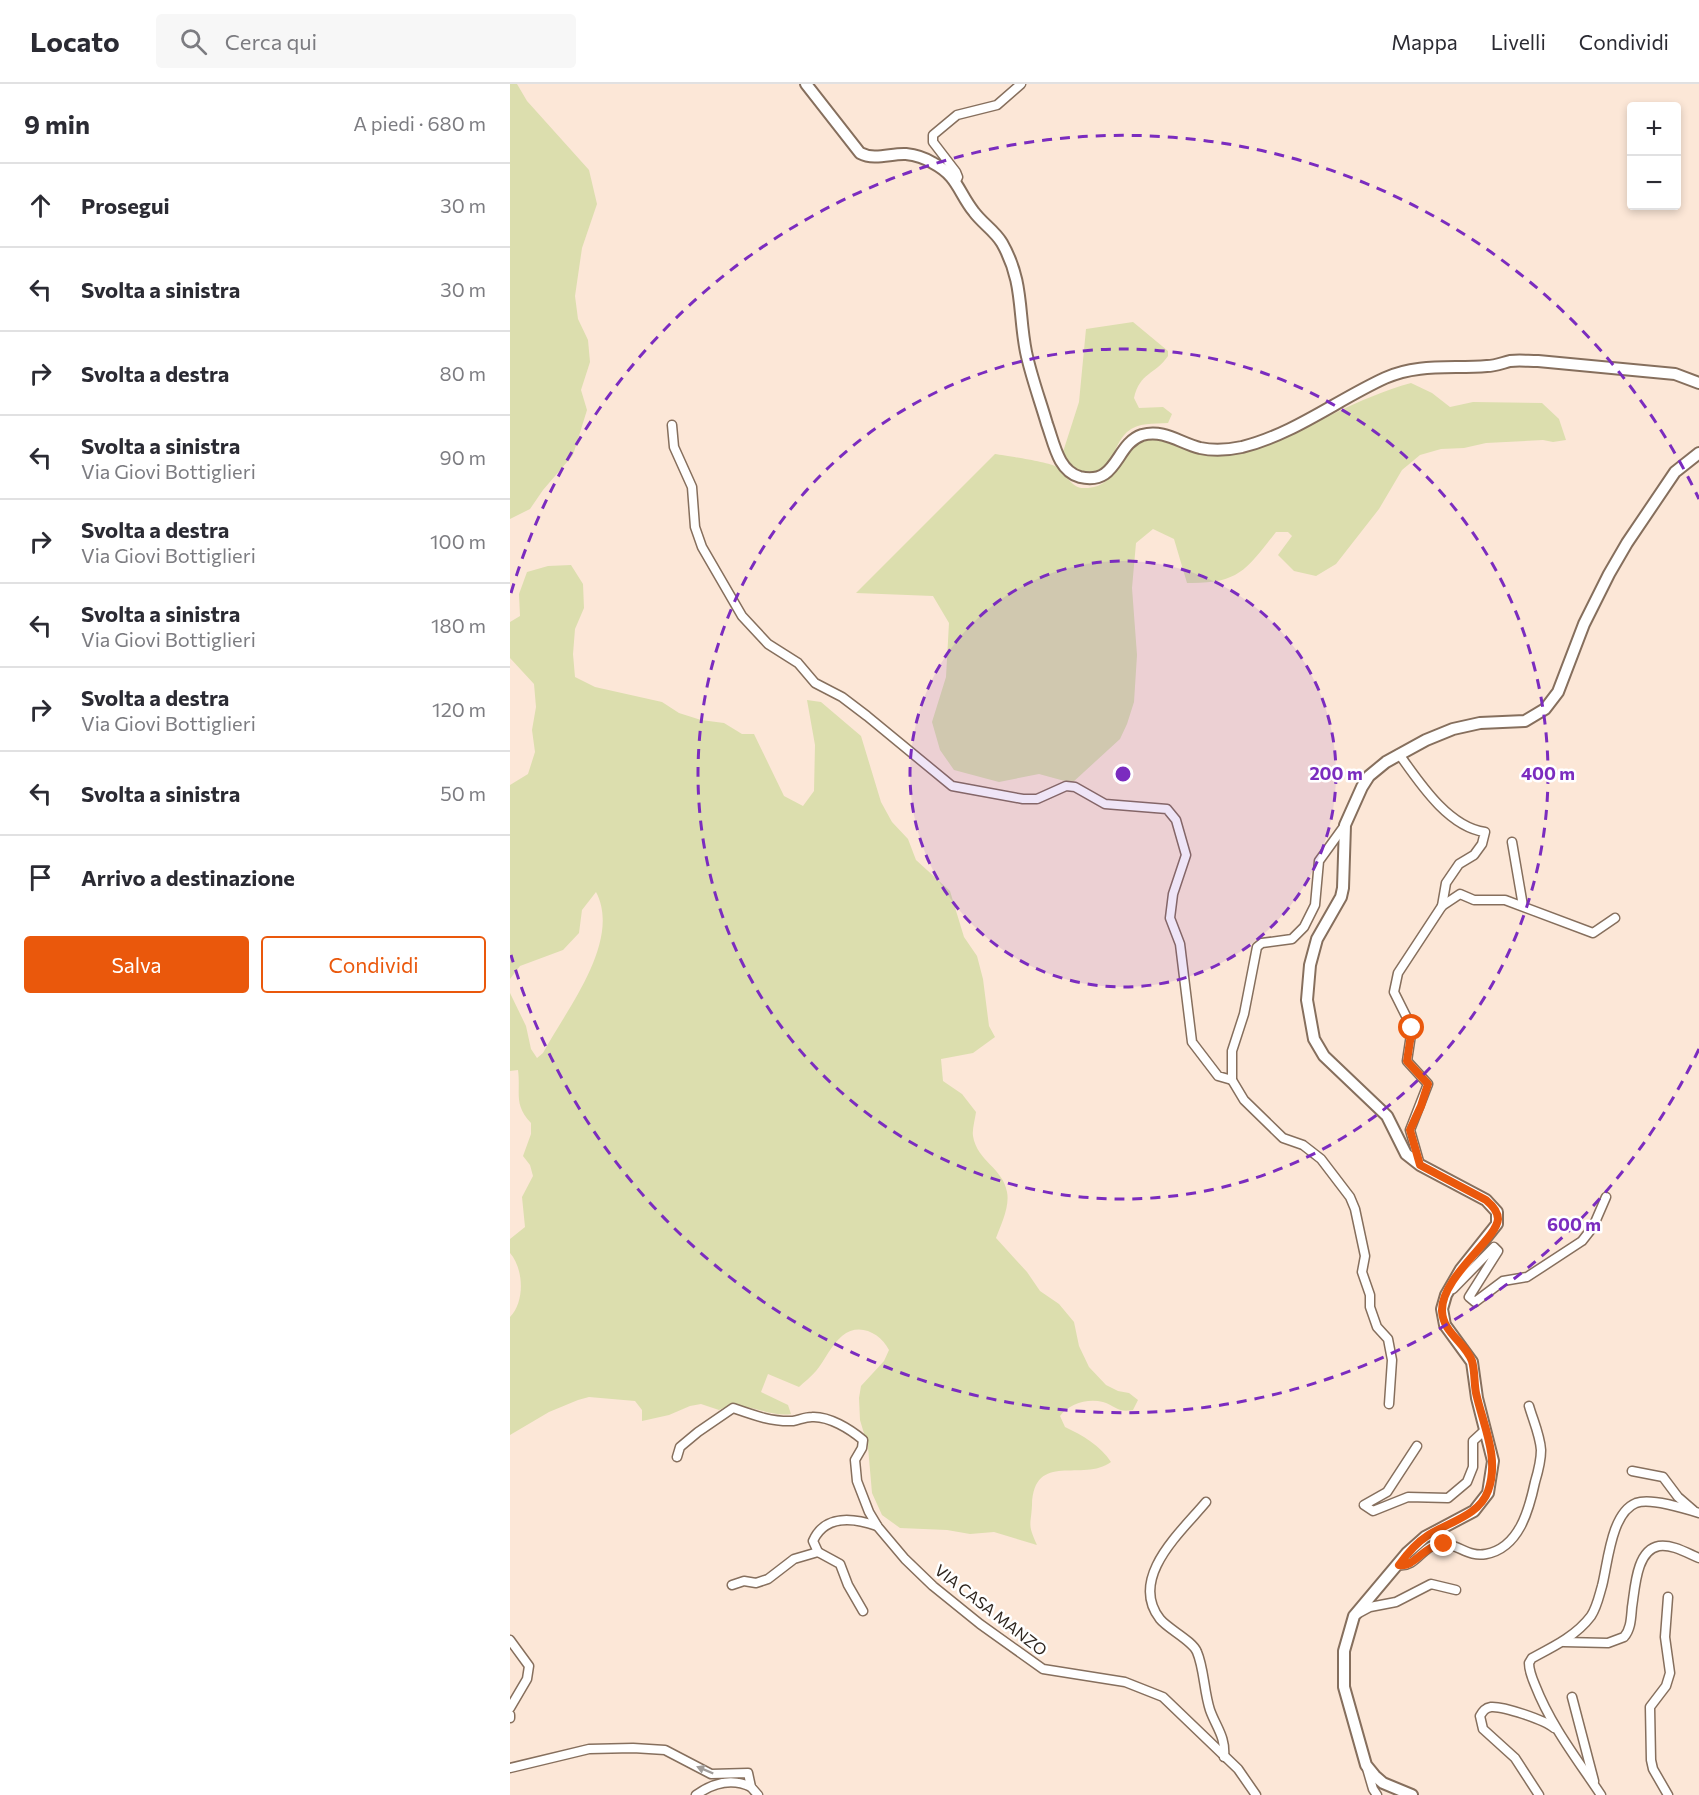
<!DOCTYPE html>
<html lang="it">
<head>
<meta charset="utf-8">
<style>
  body { margin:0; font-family:Commissioner,sans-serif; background:#f7f7f7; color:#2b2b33 }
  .controls { position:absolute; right:18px; top:18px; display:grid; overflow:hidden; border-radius:6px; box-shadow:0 3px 9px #0003 }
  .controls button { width:54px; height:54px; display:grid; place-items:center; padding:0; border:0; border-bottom:2px solid #e1e1e2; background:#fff; color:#2b2b33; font:30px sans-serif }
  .stop { position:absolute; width:18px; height:18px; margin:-14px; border:4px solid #ea580c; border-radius:50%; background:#fff }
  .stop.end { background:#ea580c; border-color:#fff; box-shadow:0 2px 6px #0008 }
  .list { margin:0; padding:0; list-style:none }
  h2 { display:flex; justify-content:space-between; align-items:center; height:78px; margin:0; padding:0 24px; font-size:26px }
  h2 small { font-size:20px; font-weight:400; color:#7c7c81 }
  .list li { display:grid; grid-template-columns:39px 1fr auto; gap:18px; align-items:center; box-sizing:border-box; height:84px; padding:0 24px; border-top:2px solid #e1e1e2 }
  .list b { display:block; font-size:22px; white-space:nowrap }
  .list p { margin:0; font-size:20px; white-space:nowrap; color:#7c7c81 }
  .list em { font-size:20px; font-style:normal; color:#7c7c81 }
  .actions { display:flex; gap:12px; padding:18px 24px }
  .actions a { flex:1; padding:14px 0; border:2px solid #ea580c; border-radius:6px; text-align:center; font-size:21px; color:#ea580c }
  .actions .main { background:#ea580c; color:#fff }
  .icon { flex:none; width:33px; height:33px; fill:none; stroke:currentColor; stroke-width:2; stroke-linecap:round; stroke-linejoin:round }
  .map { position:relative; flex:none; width:1189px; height:1711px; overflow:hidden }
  header { display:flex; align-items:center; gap:36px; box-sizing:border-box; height:84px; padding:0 30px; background:#fff; border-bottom:2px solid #e1e1e2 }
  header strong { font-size:28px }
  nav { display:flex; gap:33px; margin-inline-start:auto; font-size:21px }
  .search { width:420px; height:54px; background:#f7f7f7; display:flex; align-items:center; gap:15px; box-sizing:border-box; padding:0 21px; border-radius:6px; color:#7c7c81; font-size:22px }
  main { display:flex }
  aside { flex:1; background:#fff }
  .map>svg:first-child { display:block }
  .green { fill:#dcdeae }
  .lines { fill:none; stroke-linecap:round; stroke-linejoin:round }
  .minor-casing { stroke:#866f5d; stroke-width:11 }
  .tertiary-casing { stroke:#866f5d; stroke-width:14 }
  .minor { stroke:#fff; stroke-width:8 }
  .tertiary { stroke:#fff; stroke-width:10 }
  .oneway { fill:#a19d9a }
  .route { stroke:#ea580c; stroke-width:8 }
  .ring { fill:none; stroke:#7b2cbf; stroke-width:3; stroke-dasharray:10 8 }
  .labels { text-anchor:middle; stroke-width:5; stroke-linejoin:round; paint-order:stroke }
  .street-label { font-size:16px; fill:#2e251e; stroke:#fff }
  .centre { fill:#7b2cbf; stroke:#fff; stroke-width:3 }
  .ring-label { font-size:18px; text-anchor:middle; font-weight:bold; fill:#7b2cbf; stroke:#fff; stroke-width:5; stroke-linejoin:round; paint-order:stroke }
</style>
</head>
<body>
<header>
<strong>Locato</strong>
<div class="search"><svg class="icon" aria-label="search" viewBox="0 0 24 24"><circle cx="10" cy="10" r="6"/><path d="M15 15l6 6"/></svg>Cerca qui</div>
<nav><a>Mappa</a><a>Livelli</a><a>Condividi</a></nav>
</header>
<main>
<aside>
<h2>9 min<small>A piedi · 680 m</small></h2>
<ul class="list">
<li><svg class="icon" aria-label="ahead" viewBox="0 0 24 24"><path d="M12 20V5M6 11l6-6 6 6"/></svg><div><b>Prosegui</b></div><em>30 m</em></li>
<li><svg class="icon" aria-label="left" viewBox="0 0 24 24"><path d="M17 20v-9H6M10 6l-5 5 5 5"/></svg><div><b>Svolta a sinistra</b></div><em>30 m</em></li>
<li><svg class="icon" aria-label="right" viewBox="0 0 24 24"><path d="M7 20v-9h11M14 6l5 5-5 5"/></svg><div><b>Svolta a destra</b></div><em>80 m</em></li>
<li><svg class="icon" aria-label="left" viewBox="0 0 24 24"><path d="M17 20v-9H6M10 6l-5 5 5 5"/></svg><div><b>Svolta a sinistra</b><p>Via Giovi Bottiglieri</p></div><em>90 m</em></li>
<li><svg class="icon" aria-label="right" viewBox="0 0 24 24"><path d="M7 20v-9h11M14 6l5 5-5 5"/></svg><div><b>Svolta a destra</b><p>Via Giovi Bottiglieri</p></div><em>100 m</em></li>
<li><svg class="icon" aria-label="left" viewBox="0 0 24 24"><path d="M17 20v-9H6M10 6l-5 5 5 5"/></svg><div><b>Svolta a sinistra</b><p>Via Giovi Bottiglieri</p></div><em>180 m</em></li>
<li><svg class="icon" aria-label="right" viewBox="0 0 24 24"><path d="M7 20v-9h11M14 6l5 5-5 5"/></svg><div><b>Svolta a destra</b><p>Via Giovi Bottiglieri</p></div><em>120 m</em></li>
<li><svg class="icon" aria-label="left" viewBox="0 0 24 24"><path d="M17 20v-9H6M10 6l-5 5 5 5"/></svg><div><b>Svolta a sinistra</b></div><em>50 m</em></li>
<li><svg class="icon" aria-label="arrive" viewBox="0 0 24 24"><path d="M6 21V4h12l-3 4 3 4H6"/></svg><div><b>Arrivo a destinazione</b></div></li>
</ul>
<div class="actions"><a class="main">Salva</a><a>Condividi</a></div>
</aside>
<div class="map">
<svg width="1189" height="1711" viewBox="0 0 1189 1711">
  <rect width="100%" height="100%" fill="#fce7d7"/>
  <!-- green -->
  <g class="green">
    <path d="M0,0h7l10,17 62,69 8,34 -15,44 -7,48 3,23 10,21 2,22 -9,28 6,20 -14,45 -30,35 -13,19 -20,10z"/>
    <path d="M623,238l35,29v5c-13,19 -28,16 -34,42l5,10 24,-1 9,7 -4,9c-15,1 -29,-1 -41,9 -18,17 -11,45 -45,40 -11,-1 -16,-8 -20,-17l17,-53 7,-73z"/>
    <path d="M901,299l21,10 18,14 23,-5 69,1 17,16 7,21 -13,2 -10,-2 -57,3 -22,5 -23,1 -21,6 -18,15 -23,39 -43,55 -20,12 -22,-5 -16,-16 14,-19 -4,-4h-12c-30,38 -37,52 -89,51l-13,-44 -21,-10 -17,14 -4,45 5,67 -3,47 -7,22 -7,15 -48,44 -33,-9 -40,8 -45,-12 -14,-20 -8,-28 14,-45 3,-54 -16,-27 -77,-3 139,-139c13,2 54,8 62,13 10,7 14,22 28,21 36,0 34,-43 61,-49 15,-3 25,6 39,10 12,4 31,6 45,5 37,-2 72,-26 105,-41 25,-12 50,-23 76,-30z"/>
    <path d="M61,481l12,19 1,24 -9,21 -2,25 2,23 20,10 67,15 17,11 22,7 23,3 18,11h12l30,62 19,10 11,-15 1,-46 -8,-45 14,2 40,34 20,66 11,20 16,17 8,21 34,31 14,46 13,19 6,23 6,47 6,11 -22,16 -32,6 2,22 19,13 14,18c-1,8 -4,17 -3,24 4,25 30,32 34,56 3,14 -6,33 -11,46l31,34 13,19 19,13 15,18 5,24 10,21 17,18 12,6 11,2 9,7 -5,10c-16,3 -17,-4 -30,-8 -16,-4 -34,2 -43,14l5,11c17,8 36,19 46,35 -28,21 -77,-12 -79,43 -1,21 -5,18 5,40l-43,-13 -24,2 -23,-4 -47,-2 -18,-13 -10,-22 -4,-46 -8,-27 -1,-22 2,-12 23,-25 5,-11c-9,-17 -30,-28 -47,-14 -11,9 -17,24 -26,35 -5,6 -12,11 -17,16l-31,-13 -7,18 27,13 3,9c-24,4 -48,-16 -72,-4l-18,-6 -11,2 -21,9 -27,6v-11l-7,-9 -46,-4 -11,3 -29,12 -39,23v-118c15,-15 14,-48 0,-64v-14l15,-12 -3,-30 11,-21 -3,-11 -7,-9 8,-22v-11c-18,-19 -10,-30 -13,-53l-8,1v-78l16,33 5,23 6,9 6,-5c23,-43 79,-112 53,-161l-14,18 -3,23 -16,17 -43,16 -10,13v-194l18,-11 7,-22 -3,-22 4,-23 -2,-23 -24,-26v-36l10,-6 -1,-22 8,-22 21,-6z"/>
  </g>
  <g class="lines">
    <!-- minor casing -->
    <g class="minor-casing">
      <g id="minor">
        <path d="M446,97l2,-4 -2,-5 -23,-30v-7l24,-20 40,-10 24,-21"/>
        <path d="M162,341l2,22 18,40 3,40 7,20 40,69 26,28 30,19 17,20 27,14 25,19 85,70 71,13h14l29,-13 9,1 30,17 62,5 9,11 10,35 -13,39 -3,24 10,26 12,98 26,34 14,4"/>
        <path d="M889,670c20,28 49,73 86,78l-3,12 -8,11 -15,9 -13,19 -4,23"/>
        <path d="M835,741l-26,36 -4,44 -11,22 -12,12 -30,4 -5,4 -13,67 -12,37v29l12,20 39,38 20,7 18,14 29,38 5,12 10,47 -3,16 8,23v12l7,20 11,12 4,21 -3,44"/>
        <path d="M1002,758l11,64"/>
        <path d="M910,1081l-10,-35 18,-46 -21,-23 5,-33 -18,-36 4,-19 44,-67 18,-12 14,6h31l88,33 22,-15"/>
        <path d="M943,1205l41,-42 4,4 -29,46 6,5 28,-21 24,-4 55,-36 11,-14 13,-30"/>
        <path d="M907,1362l-30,46 -23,13 9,6 35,-14 40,1 19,-16 6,-15v-26l12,-11"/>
        <path d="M167,1373l3,-10 18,-15 35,-24c20,7 39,14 60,13 6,-1 12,-4 19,-4 17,-1 38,12 51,23l-1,8 -7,12 2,21 12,31 9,15 27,32 28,27 47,38 63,45 82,13 38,15 75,72 18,26"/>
        <path d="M1122,1387l31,6 15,20 15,13"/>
        <path d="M696,1418c-25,30 -78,76 -46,117 8,10 33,22 37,33 7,16 7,40 13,58 6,17 16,27 14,47"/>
        <path d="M308,1468l-5,-11c12,-27 41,-23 64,-15"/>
        <path d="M889,1481c16,3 23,-18 38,-21 19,-3 30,14 49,10 33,-6 43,-44 49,-72 3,-10 6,-21 6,-32 -1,-15 -8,-30 -12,-44"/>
        <path d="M222,1501l12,-4 12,2 12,-4 26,-20 24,-7 22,12 8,21 15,26"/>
        <path d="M847,1530l13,-7 26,-5 35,-18 25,6"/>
        <path d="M0,1556l19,26 -2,13 -17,29"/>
        <path d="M1054,1558l44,1 16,-6c7,-8 7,-19 8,-30 3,-18 4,-57 27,-61 13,-2 28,7 40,12"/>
        <path d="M1062,1613l22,84"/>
        <path d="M0,1631v3"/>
        <path d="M856,1681l7,24 4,6"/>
        <path d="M0,1684l79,-19 44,-1 32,2 46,24 37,-1 3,14 7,8"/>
        <path d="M186,1711c17,-12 36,-17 55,-8"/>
        <path d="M1029,1711l-24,-37 -32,-29 -3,-13c3,-5 5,-8 11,-9 12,-1 54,13 63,21"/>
        <path d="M1091,1711c-24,-36 -50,-69 -66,-110 -3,-7 -6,-14 -6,-22l3,-5c21,-11 44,-22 59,-42 6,-9 8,-20 11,-30 6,-23 9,-73 34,-83 14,-5 48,5 63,10"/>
        <path d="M1158,1711l-15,-26 -2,-9 -1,-53 16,-21 4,-13 -5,-36 3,-40"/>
      </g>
    </g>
    <!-- tertiary casing -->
    <g class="tertiary-casing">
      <g id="tertiary">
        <path d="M296,0l54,69c15,8 31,0 46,1 10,1 19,4 27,9 25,13 25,29 41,49 8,11 21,19 28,31 22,39 16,69 24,109 5,24 14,48 21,72 7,19 11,47 33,53 38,9 35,-33 62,-42 22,-6 38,8 58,13 14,3 28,2 42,-1 52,-13 95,-47 143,-69 33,-15 67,-9 102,-12 8,0 15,-3 23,-5 9,-1 18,0 28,0l137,13 24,9"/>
        <path d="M902,1711l-29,-12 -8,-7 -9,-11 -22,-78v-36l10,-35 53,-63 18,-16 49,-26 14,-18 5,-32 -16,-63 -5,-36 -27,-37 -3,-16 4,-14 15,-26 36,-45v-12l-11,-12 -66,-35 -14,-11 -19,-38 -63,-60 -10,-17 -7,-39 3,-35 7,-26 24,-42 2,-9 2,-63 17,-38 7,-11 17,-14 40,-22 27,-11 27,-6 45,-2 20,-12 13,-17 26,-68 25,-50 18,-31 48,-71 24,-19"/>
      </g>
    </g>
    <!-- minor -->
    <use href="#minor" class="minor"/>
    <!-- tertiary -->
    <use href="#tertiary" class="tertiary"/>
  </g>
  <!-- one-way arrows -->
  <defs><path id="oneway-solid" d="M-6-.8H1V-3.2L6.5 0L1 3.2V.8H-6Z" transform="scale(1.5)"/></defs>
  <use class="oneway" href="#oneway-solid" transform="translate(195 1686) rotate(-157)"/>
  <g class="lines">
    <!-- route -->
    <path class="route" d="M902,944l-5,33 21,23 -7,22 -11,24 10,35 66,35c6,5 12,11 12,19 -1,20 -57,58 -56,92 1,22 23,31 30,50 3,10 2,22 4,32 7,32 24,65 12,98 -9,25 -40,31 -61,45 -11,7 -20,18 -28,29 16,3 24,-20 45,-21"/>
  </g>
  <!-- distance rings -->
  <circle cx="613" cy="690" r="213" fill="#7b2cbf" fill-opacity=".12"/>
  <g class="ring">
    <circle cx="613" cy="690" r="213"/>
    <circle cx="613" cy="690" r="425"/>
    <path d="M1189 965A638 638 0 0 1 1 871M1 509A638 638 0 0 1 1189 415"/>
  </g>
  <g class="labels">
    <!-- street labels -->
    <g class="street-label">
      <text transform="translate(481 1526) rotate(38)" y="6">VIA CASA MANZO</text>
    </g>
  </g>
  <circle cx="613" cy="690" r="9" class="centre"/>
  <g class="ring-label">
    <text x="826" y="696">200 m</text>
    <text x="1038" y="696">400 m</text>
    <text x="1064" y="1147">600 m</text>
  </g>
</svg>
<div class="controls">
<button>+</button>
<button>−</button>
</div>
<div class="stop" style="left:902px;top:944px"></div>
<div class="stop end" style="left:934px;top:1460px"></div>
</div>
</main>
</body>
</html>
